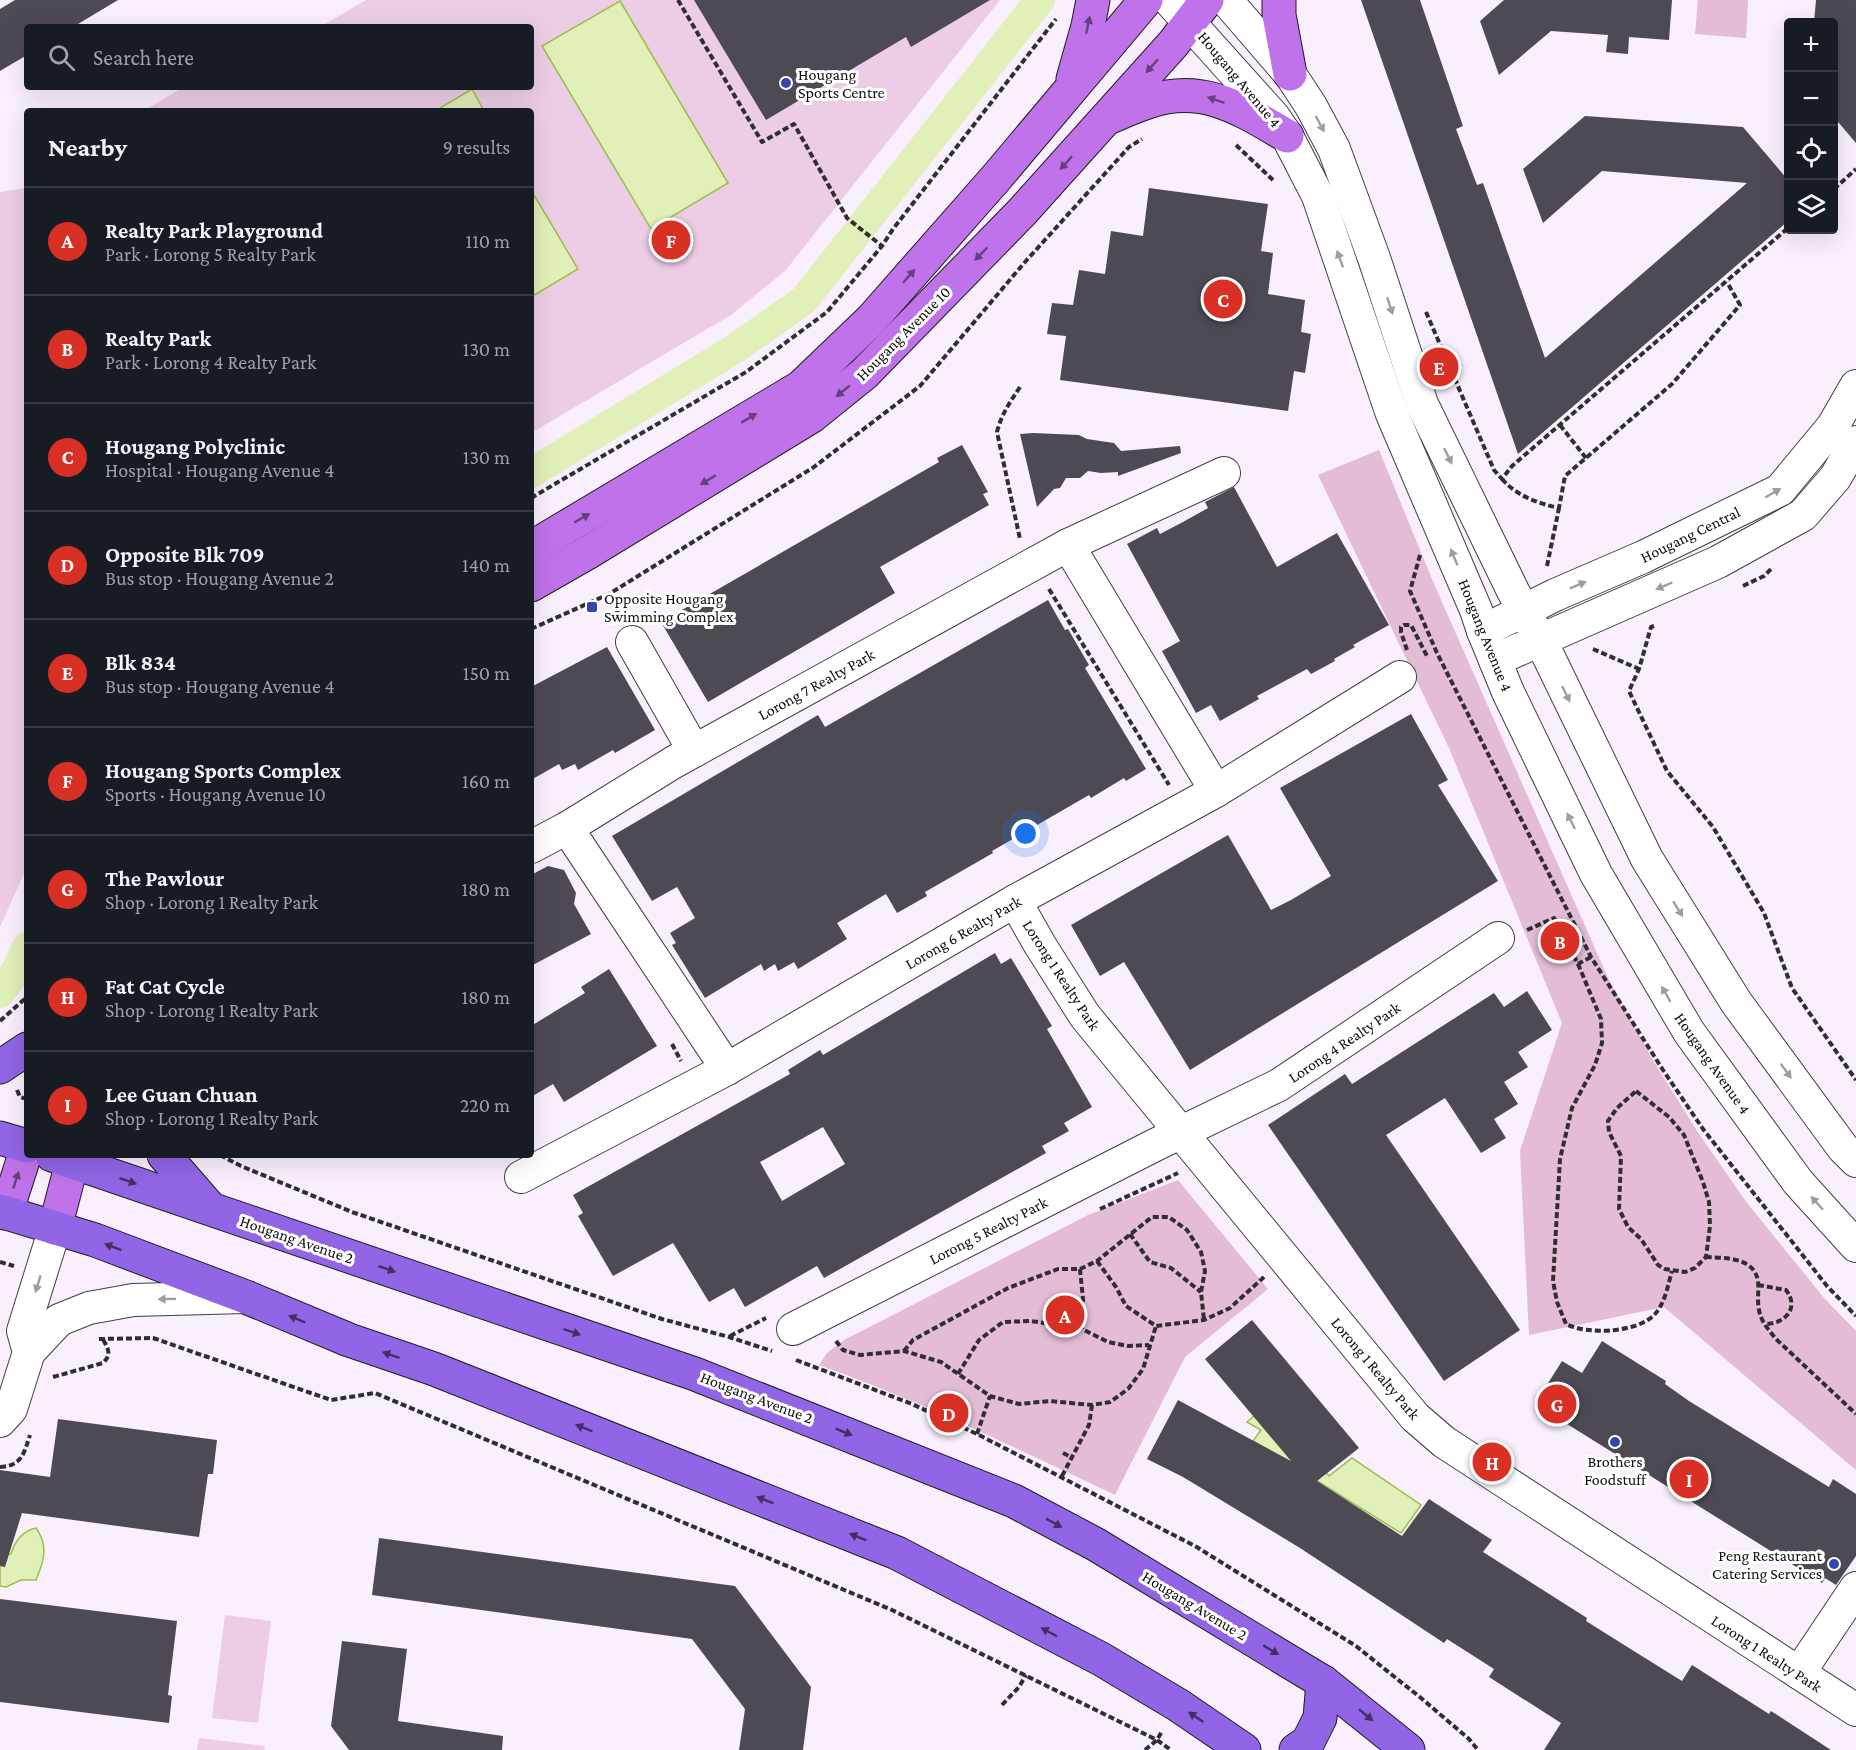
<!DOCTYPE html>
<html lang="en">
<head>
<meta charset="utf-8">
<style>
  body { margin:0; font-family:"Crimson Pro",serif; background:#20242c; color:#f1f3f6 }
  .controls { position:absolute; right:18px; top:18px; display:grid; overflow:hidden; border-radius:6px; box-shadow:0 6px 24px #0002 }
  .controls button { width:54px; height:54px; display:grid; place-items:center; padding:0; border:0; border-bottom:2px solid #363941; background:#171b24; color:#f1f3f6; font:30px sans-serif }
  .you { position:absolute; left:1026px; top:834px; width:21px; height:21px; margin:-15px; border:4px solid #fff; border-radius:50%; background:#1a73e8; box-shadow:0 0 0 9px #1a73e833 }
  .badge { display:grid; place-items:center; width:39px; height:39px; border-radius:50%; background:#d93025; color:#fff; font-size:20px; font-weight:700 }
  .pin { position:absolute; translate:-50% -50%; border:3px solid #fff; box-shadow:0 2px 6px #0006 }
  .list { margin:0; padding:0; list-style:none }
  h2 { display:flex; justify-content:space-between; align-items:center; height:78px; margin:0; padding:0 24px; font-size:26px }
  h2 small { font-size:20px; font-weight:400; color:#9ea1a6 }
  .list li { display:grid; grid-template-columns:39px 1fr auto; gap:18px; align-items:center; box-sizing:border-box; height:108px; padding:0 24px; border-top:2px solid #363941 }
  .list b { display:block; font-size:22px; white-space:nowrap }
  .list p { margin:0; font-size:20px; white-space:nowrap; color:#9ea1a6 }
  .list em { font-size:20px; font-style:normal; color:#9ea1a6 }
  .icon { flex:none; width:33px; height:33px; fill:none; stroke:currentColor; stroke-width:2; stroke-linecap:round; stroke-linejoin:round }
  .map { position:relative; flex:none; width:1856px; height:1750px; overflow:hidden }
  .search { position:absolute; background:#171b24; box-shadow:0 6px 24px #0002; left:24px; top:24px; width:510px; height:66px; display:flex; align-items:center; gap:15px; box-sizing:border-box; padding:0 21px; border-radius:6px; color:#9ea1a6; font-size:22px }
  .panel { position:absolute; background:#171b24; box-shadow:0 6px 24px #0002; left:24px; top:108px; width:510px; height:1050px; border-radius:6px }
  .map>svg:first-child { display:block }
  .green { fill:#e4bcd5 }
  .pitch { fill:#eccde5 }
  .water { fill:#e1efb9; stroke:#9cbf47; stroke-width:1.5 }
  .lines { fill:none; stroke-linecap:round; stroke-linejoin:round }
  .canal { stroke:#e1efb9; stroke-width:30 }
  .building { fill:#4d4a54; fill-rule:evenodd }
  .minor-casing { stroke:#404040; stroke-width:34 }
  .major-casing { stroke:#1e1e1e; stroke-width:35 }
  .highway-casing { stroke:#1e1e1e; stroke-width:35 }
  .path { stroke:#2f2f2f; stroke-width:4; stroke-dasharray:6 3; stroke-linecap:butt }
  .minor { stroke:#fff; stroke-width:32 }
  .major { stroke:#bf72ea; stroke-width:33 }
  .highway { stroke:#9165e5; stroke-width:33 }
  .oneway { fill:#66407c }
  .oneway2 { fill:#9e9e9e }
  .oneway3 { fill:#423063 }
  .poi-dot { fill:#3447ae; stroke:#fff; stroke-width:2 }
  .labels { text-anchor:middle; stroke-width:6; stroke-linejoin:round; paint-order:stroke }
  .poi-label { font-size:16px; fill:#0d0d0d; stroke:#fff; text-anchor:start }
  .street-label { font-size:16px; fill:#0d0d0d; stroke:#fff }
</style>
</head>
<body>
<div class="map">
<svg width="1856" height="1750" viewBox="0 0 1856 1750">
  <rect width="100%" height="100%" fill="#f9effd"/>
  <!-- green -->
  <g class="green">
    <path d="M1698,0h50l-2,38 -51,-4z"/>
    <path d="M1379,450l55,134 175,396 45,82 43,69 50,72 78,96 31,32v139l-192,-163 -135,28 -9,-184 42,-128 -113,-275 -131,-273z"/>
    <path d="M1178,1180l90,109 -83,68 -70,138c-98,-46 -194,-94 -296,-130l8,-12 17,-13 244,-125z"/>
  </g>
  <!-- pitch -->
  <g class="pitch">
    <path d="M366,0h634l-215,271 -54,44 -200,118v-322h-388l41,-24h347v-60h-211z"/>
    <path d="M27,188v679l-27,60v-735z"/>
    <path d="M225,1615l46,6 -13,102 -46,-5z"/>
    <path d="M199,1738l66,8 -1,4h-67z"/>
  </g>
  <!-- water -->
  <g class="water">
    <path d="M620,1l108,182 -77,46 -109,-183z"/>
    <path d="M472,89l12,22h-49z"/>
    <path d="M531,190l47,79 -47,28z"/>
    <path d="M1263,1407l32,31 34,38 23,-18 69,47 -20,28 -148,-92 8,-11 -14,-8z"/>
    <path d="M36,1528c13,18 8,33 0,52h-15l-15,7 -6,-1v-32h11c4,-13 11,-23 25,-26z"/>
  </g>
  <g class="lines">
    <!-- canal -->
    <g class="canal">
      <path d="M531,473l205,-125 68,-48 236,-300"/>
      <path d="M0,993l16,-22 11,-24"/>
    </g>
  </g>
  <!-- building -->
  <g class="building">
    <path d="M15,0h103l-45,27h-46v28l-27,16v-62z"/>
    <path d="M694,0h296l-79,47 -5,-10 -140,83z"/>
    <path d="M1361,0h59l43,126 -7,3 21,56 6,-2 62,175 202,-175 -145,-12 -59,52 -20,-54 62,-53 158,11 45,53v41l-270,233z"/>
    <path d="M1504,0h168l-3,40 -40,-3 -1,17 -22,-2 2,-17 -57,-4 -52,44 -19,-54z"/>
    <path d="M1816,0h40v143l-23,-27v-94h-19z"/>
    <path d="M1149,188l119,16 -7,47 12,2 -5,41 37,6 -4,32 10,2 -6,39 -11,-2 -6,40 -228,-31 6,-44 -19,-2 5,-31 21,2 6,-35 26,4 6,-43 32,5z"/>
    <path d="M1033,433l46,2 8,4 27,4 7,8 59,-5 1,7 -63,23v-4l-17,1 -13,-2 -8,7h-14l-6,10 -6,1 -17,18 -17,-73z"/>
    <path d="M962,445l26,47 -5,2 6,11 -109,62 15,26 -187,109 -47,-80 278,-160 -2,-4z"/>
    <path d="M1234,487l43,80 60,-34 52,92 -36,20 2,2 -21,12 1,2 -24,13 -4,-5 -50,27 2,3 -39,22 -9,-16 -15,8 -34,-62 18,-10 -53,-97 30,-16 3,6 23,-12 25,-14 -3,-6z"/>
    <path d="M1048,600l17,30 3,-1 21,36 -4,3 61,101 -20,12 -2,-3 -33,20 -2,-3 -38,22 -59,34 1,2 -68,39 2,4 -30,17 -11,-19 -49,29 10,16 -49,30 -4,-7 -16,9 -3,-7 -11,7 -3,-7 -56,34 -33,-53 4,-2 -6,-10 25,-15 -18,-31 -25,14 -40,-65 206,-121 7,12z"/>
    <path d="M607,647l48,83 -40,23 -2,-3 -35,20 -3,-6 -13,6 -3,-6 -28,16v-93z"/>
    <path d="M1411,714l37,66 -10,5 60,96 -308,189 -66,-108 -24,14 -29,-51 157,-90 43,75 20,-10 40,-24 -51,-88z"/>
    <path d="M548,866l16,4 12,23 -2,11 17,30 -60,32v-91z"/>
    <path d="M995,953l6,11 10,-6 41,68 -5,3 45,78 -28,16 5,8 -27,15 4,7 -222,125 -7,-12 -72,41 -11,-19 -25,14 -36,-59 -60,33 -35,-60 5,-3 -10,-18 183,-102 34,-19 -2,-4 32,-20 3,5zM823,1127l22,37 -63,37 -22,-39z"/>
    <path d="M609,969l48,77 -93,56 -11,-18 -22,13v-71l54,-33 -4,-6z"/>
    <path d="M1527,991l25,39 -34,22 10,15 -24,15 14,22 -24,15 12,19 -25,15 -36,-55 -59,37 134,195 -76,51 -176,-256 77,-51 7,10 142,-91 10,14z"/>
    <path d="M1252,1320l107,128 -42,33 85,55 27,-37 63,41 -9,12 104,66 -1,3 51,32 45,28 10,-16 77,49 2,-3 60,39h-287l17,-27 -72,-46 5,-8 -47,-30 -3,4 -144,-95 -117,-71 -36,-18 31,-59 113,61 -86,-102z"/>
    <path d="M1602,1341l64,40 -1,3 24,17 140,86 4,-8 23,15v62l-20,29 -11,-7 -3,5 -287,-179 27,-43 20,12z"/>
    <path d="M58,1419l159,21 -4,34h-5l-9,63 -177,-24 -17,54 -5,-1v-96l50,7z"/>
    <path d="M379,1538l356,48 76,101 -8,63h-64l6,-41 -53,-70 -320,-44z"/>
    <path d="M0,1599l177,22 -9,74 4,1 -3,27 -169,-21z"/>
    <path d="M342,1641l65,8 -9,72 105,15 -1,14h-153l-18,-24z"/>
  </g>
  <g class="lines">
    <!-- minor casing -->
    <g class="minor-casing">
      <g id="minor">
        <path d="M1169,0l105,117 13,19 31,60 74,218 84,196 7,21 25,61 88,182 93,158 109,150 58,64"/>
        <path d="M1226,0l64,74 21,32 23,43 40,109 48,146 91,187 28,50 106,218 89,143 107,146 13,13"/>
        <path d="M1068,545l148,246"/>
        <path d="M1483,631l72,-36 88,-38 137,-67 53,-64 23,-40"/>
        <path d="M632,642l62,109"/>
        <path d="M1495,660l223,-98 85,-47 32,-37 21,-36"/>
        <path d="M567,828l160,241"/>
        <path d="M531,847l36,-19 107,-66 394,-217 156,-72"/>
        <path d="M1015,901l25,44 45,71 330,401 29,25 412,268"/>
        <path d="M521,1177l206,-108 288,-168 201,-110 184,-114"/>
        <path d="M793,1329l364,-185 122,-59 219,-147"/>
        <path d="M29,1352l-6,-21 32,-103"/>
        <path d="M0,1421l11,-12 18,-57 30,-32 30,-12 44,-8 112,-3"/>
        <path d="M1799,1673l57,-85"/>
      </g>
    </g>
    <!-- major casing -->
    <g class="major-casing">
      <g id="major">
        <path d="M1279,0v15l11,59"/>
        <path d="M1073,79l15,-53 5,-26"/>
        <path d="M1110,117c12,-5 25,-11 38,-15 55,-19 93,7 139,34"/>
        <path d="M531,548l270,-161 70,-67 125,-142 150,-178"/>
        <path d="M531,585l56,-32 225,-137 52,-42 158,-162 151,-168 34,-44"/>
        <path d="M6,1213l21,-65"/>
        <path d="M55,1228l19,-73"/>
      </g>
    </g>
    <!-- highway casing -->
    <g class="highway-casing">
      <g id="highway">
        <path d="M0,1067l27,-18"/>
        <path d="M0,1138l27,8"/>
        <path d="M52,1155l643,219 319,127 81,43 228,138 85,68"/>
        <path d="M164,1155l46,53"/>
        <path d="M0,1211l95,29 151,57 103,43 85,29 463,184 204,106 77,46 66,45"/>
        <path d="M1296,1750l12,-8 12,-24 3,-36"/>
      </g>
    </g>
    <!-- path -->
    <g class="path">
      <path d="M678,0l84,142 32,-18 53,94 35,28"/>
      <path d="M1236,145l38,36"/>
      <path d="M1834,189l22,-20"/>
      <path d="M1426,312l68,158 8,9 10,-13 276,-238"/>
      <path d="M1020,387c-10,15 -19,28 -23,45l23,107"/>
      <path d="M1560,425l26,33"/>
      <path d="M1502,479c15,17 35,24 57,29l6,-32 107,-92 68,-79 -13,-23"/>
      <path d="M531,498l215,-126 81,-60 55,-66 11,-17 163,-210"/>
      <path d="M1420,555l-10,36 27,62 154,304 72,113 40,59 124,157 29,30"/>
      <path d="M1547,566l12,-58"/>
      <path d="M1743,586l21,-10 8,-8"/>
      <path d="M1049,589l120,196"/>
      <path d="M609,594l10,21"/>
      <path d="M1654,626l-3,1 -12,42 -10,22 38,80 46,56 51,86 28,75 64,92"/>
      <path d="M531,629l78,-35 205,-127 106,-81 105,-124 104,-115 13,-8"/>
      <path d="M1593,649l46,20"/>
      <path d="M1407,650l-6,-18v-5l3,-2h7l17,33"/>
      <path d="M1527,930l27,-12 24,46 13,-7"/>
      <path d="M1578,964l23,55 1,24 -7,22 -23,43 -12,51 -7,122 4,21 9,22c21,11 72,9 89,-10 10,-11 13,-29 17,-43"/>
      <path d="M0,1021l27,-24"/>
      <path d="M672,1044l9,17"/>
      <path d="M17,1090l3,7 7,2"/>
      <path d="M1636,1091l33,26 15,18 19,47 6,20 1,24 -4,31 -11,11 -10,4 -20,-3 -7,-4 -17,-26 -13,-12 -9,-18 2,-53 -12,-24 -1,-11 9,-13z"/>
      <path d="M220,1155l21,11 111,46 310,107 67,18 43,14"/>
      <path d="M1100,1209l78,-36"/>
      <path d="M1130,1234l20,28 21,6 30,24"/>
      <path d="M1706,1257c19,1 48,0 52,24 1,10 -1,20 1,29 2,12 10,20 17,29l80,75"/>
      <path d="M1097,1261l19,26 10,19 30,20 48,-6 26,-12 34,-31"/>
      <path d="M0,1262l14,4"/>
      <path d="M1080,1269l3,30 -1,30"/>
      <path d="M1758,1285l28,5c14,18 -1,34 -21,34"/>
      <path d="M730,1336l36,-18"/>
      <path d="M99,1339l54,-1 178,62 44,-7 517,217 265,130 14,10"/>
      <path d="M836,1341l7,9 17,5 44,-4 37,11 49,34 29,8 31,-3 42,4 18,-3 18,-13 15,-20 13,-43"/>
      <path d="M904,1351l9,-11 95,-52 50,-19h22l17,-8 55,-44h17l18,13 14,22 4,19 -4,21 3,28"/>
      <path d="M796,1360l116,44 65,30 218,112 161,100 65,52 48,41 9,11"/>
      <path d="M958,1374l21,-34 24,-18 28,-1 51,8 26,13 20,4 21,-1"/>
      <path d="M53,1377l50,-14c10,-10 4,-15 -1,-26"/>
      <path d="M977,1434l13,-38"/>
      <path d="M1063,1453l10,5"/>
      <path d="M0,1467c22,-1 24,-14 30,-32"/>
      <path d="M1062,1476l27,-51 3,-20"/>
      <path d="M1002,1705l17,-18 7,-12"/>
      <path d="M1145,1750l12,-10 5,-9"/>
    </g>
    <!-- minor -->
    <use href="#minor" class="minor"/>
    <!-- major -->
    <use href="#major" class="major"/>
    <!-- highway -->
    <use href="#highway" class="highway"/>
  </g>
  <!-- one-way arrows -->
  <defs><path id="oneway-solid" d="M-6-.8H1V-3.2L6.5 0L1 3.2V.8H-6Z" transform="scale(1.5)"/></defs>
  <g class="oneway">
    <use href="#oneway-solid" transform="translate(1088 25) rotate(-78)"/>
    <use href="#oneway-solid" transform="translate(1152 66) rotate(132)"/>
    <use href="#oneway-solid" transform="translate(1216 100) rotate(-161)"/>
    <use href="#oneway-solid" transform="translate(1066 163) rotate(132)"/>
    <use href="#oneway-solid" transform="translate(981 254) rotate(134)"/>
    <use href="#oneway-solid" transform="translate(909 276) rotate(-49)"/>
    <use href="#oneway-solid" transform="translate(843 391) rotate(141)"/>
    <use href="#oneway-solid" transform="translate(749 418) rotate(-31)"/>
    <use href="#oneway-solid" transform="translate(708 480) rotate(149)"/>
    <use href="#oneway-solid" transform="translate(582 518) rotate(-30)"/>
    <use href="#oneway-solid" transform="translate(16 1180) rotate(-72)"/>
  </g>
  <g class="oneway2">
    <use href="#oneway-solid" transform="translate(1320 124) rotate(62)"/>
    <use href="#oneway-solid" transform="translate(1340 259) rotate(-110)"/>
    <use href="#oneway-solid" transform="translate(1390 306) rotate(72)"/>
    <use href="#oneway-solid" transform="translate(1448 456) rotate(64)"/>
    <use href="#oneway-solid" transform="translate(1773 493) rotate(-30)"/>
    <use href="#oneway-solid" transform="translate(1454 557) rotate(-113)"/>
    <use href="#oneway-solid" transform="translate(1578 585) rotate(-23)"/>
    <use href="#oneway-solid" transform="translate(1664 586) rotate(157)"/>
    <use href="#oneway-solid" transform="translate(1566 694) rotate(64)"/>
    <use href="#oneway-solid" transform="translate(1571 821) rotate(-116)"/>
    <use href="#oneway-solid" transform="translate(1678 909) rotate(58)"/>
    <use href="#oneway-solid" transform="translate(1666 994) rotate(-120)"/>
    <use href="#oneway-solid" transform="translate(1786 1071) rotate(54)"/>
    <use href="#oneway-solid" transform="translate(1817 1203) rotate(-132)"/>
    <use href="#oneway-solid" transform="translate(38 1284) rotate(107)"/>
    <use href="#oneway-solid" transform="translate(167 1299) rotate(179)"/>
  </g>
  <g class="oneway3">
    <use href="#oneway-solid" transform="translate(128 1181) rotate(19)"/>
    <use href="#oneway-solid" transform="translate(113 1247) rotate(-159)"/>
    <use href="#oneway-solid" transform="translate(387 1269) rotate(19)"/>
    <use href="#oneway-solid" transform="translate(297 1319) rotate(-157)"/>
    <use href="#oneway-solid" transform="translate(572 1332) rotate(19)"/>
    <use href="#oneway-solid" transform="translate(391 1355) rotate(-161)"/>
    <use href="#oneway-solid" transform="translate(584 1428) rotate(-158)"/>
    <use href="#oneway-solid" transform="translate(844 1432) rotate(22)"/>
    <use href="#oneway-solid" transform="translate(765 1500) rotate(-158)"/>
    <use href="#oneway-solid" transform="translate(1054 1523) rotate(29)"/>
    <use href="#oneway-solid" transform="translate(858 1537) rotate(-158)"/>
    <use href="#oneway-solid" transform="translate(1049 1632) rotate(-152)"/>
    <use href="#oneway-solid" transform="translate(1271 1650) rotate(31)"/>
    <use href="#oneway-solid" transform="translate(1366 1715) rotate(39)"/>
    <use href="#oneway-solid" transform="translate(1196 1717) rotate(-146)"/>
  </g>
  <!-- markers -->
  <g class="poi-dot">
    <circle cx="786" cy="83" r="6"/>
    <rect x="586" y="601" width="12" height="12" rx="3"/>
    <circle cx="1615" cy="1442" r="6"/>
    <circle cx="1834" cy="1564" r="6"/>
  </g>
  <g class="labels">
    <!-- poi labels -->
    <g class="poi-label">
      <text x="798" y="80">Hougang<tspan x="798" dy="18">Sports Centre</tspan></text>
      <text x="604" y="604">Opposite Hougang<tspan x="604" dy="18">Swimming Complex</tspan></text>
      <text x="1615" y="1467" text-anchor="middle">Brothers<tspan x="1615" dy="18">Foodstuff</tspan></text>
      <text x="1822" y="1561" text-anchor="end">Peng Restaurant<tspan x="1822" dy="18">Catering Services</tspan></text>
    </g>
    <!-- street labels -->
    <g class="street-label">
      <text transform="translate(1240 79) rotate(50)" y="6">Hougang Avenue 4</text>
      <text transform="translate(903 333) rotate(-45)" y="6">Hougang Avenue 10</text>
      <text transform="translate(1690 534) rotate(-26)" y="6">Hougang Central</text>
      <text transform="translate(1486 635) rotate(68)" y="6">Hougang Avenue 4</text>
      <text transform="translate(816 684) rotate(-29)" y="6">Lorong 7 Realty Park</text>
      <text transform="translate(963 932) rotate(-30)" y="6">Lorong 6 Realty Park</text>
      <text transform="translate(1062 975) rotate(57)" y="6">Lorong 1 Realty Park</text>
      <text transform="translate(1344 1042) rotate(-34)" y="6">Lorong 4 Realty Park</text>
      <text transform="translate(1713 1063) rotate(55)" y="6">Hougang Avenue 4</text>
      <text transform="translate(988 1230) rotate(-27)" y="6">Lorong 5 Realty Park</text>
      <text transform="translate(297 1239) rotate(19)" y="6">Hougang Avenue 2</text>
      <text transform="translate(1376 1368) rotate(50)" y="6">Lorong 1 Realty Park</text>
      <text transform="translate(757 1397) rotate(21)" y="6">Hougang Avenue 2</text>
      <text transform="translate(1195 1605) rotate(31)" y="6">Hougang Avenue 2</text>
      <text transform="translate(1767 1653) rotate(33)" y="6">Lorong 1 Realty Park</text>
    </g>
  </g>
</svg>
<div class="controls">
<button>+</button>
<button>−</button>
<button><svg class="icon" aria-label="locate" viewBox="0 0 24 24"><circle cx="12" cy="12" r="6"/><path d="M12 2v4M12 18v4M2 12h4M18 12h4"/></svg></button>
<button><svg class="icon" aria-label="layers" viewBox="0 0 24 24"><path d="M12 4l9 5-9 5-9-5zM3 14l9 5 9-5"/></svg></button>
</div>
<div class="you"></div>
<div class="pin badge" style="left:1065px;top:1315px">A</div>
<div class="pin badge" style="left:1560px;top:941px">B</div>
<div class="pin badge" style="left:1223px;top:299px">C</div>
<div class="pin badge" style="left:949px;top:1413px">D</div>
<div class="pin badge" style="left:1439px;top:367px">E</div>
<div class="pin badge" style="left:671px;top:240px">F</div>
<div class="pin badge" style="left:1557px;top:1404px">G</div>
<div class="pin badge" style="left:1492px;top:1462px">H</div>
<div class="pin badge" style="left:1689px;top:1479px">I</div>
<div class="search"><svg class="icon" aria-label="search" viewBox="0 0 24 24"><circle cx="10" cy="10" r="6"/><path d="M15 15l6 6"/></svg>Search here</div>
<section class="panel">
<h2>Nearby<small>9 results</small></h2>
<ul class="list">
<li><span class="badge">A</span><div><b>Realty Park Playground</b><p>Park · Lorong 5 Realty Park</p></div><em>110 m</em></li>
<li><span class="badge">B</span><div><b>Realty Park</b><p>Park · Lorong 4 Realty Park</p></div><em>130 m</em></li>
<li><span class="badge">C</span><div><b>Hougang Polyclinic</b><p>Hospital · Hougang Avenue 4</p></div><em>130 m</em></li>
<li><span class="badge">D</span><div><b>Opposite Blk 709</b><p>Bus stop · Hougang Avenue 2</p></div><em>140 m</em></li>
<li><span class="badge">E</span><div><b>Blk 834</b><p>Bus stop · Hougang Avenue 4</p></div><em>150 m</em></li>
<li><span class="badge">F</span><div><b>Hougang Sports Complex</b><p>Sports · Hougang Avenue 10</p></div><em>160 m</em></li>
<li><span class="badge">G</span><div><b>The Pawlour</b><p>Shop · Lorong 1 Realty Park</p></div><em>180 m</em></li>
<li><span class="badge">H</span><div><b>Fat Cat Cycle</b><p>Shop · Lorong 1 Realty Park</p></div><em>180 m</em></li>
<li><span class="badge">I</span><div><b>Lee Guan Chuan</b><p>Shop · Lorong 1 Realty Park</p></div><em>220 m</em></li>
</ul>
</section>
</div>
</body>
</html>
